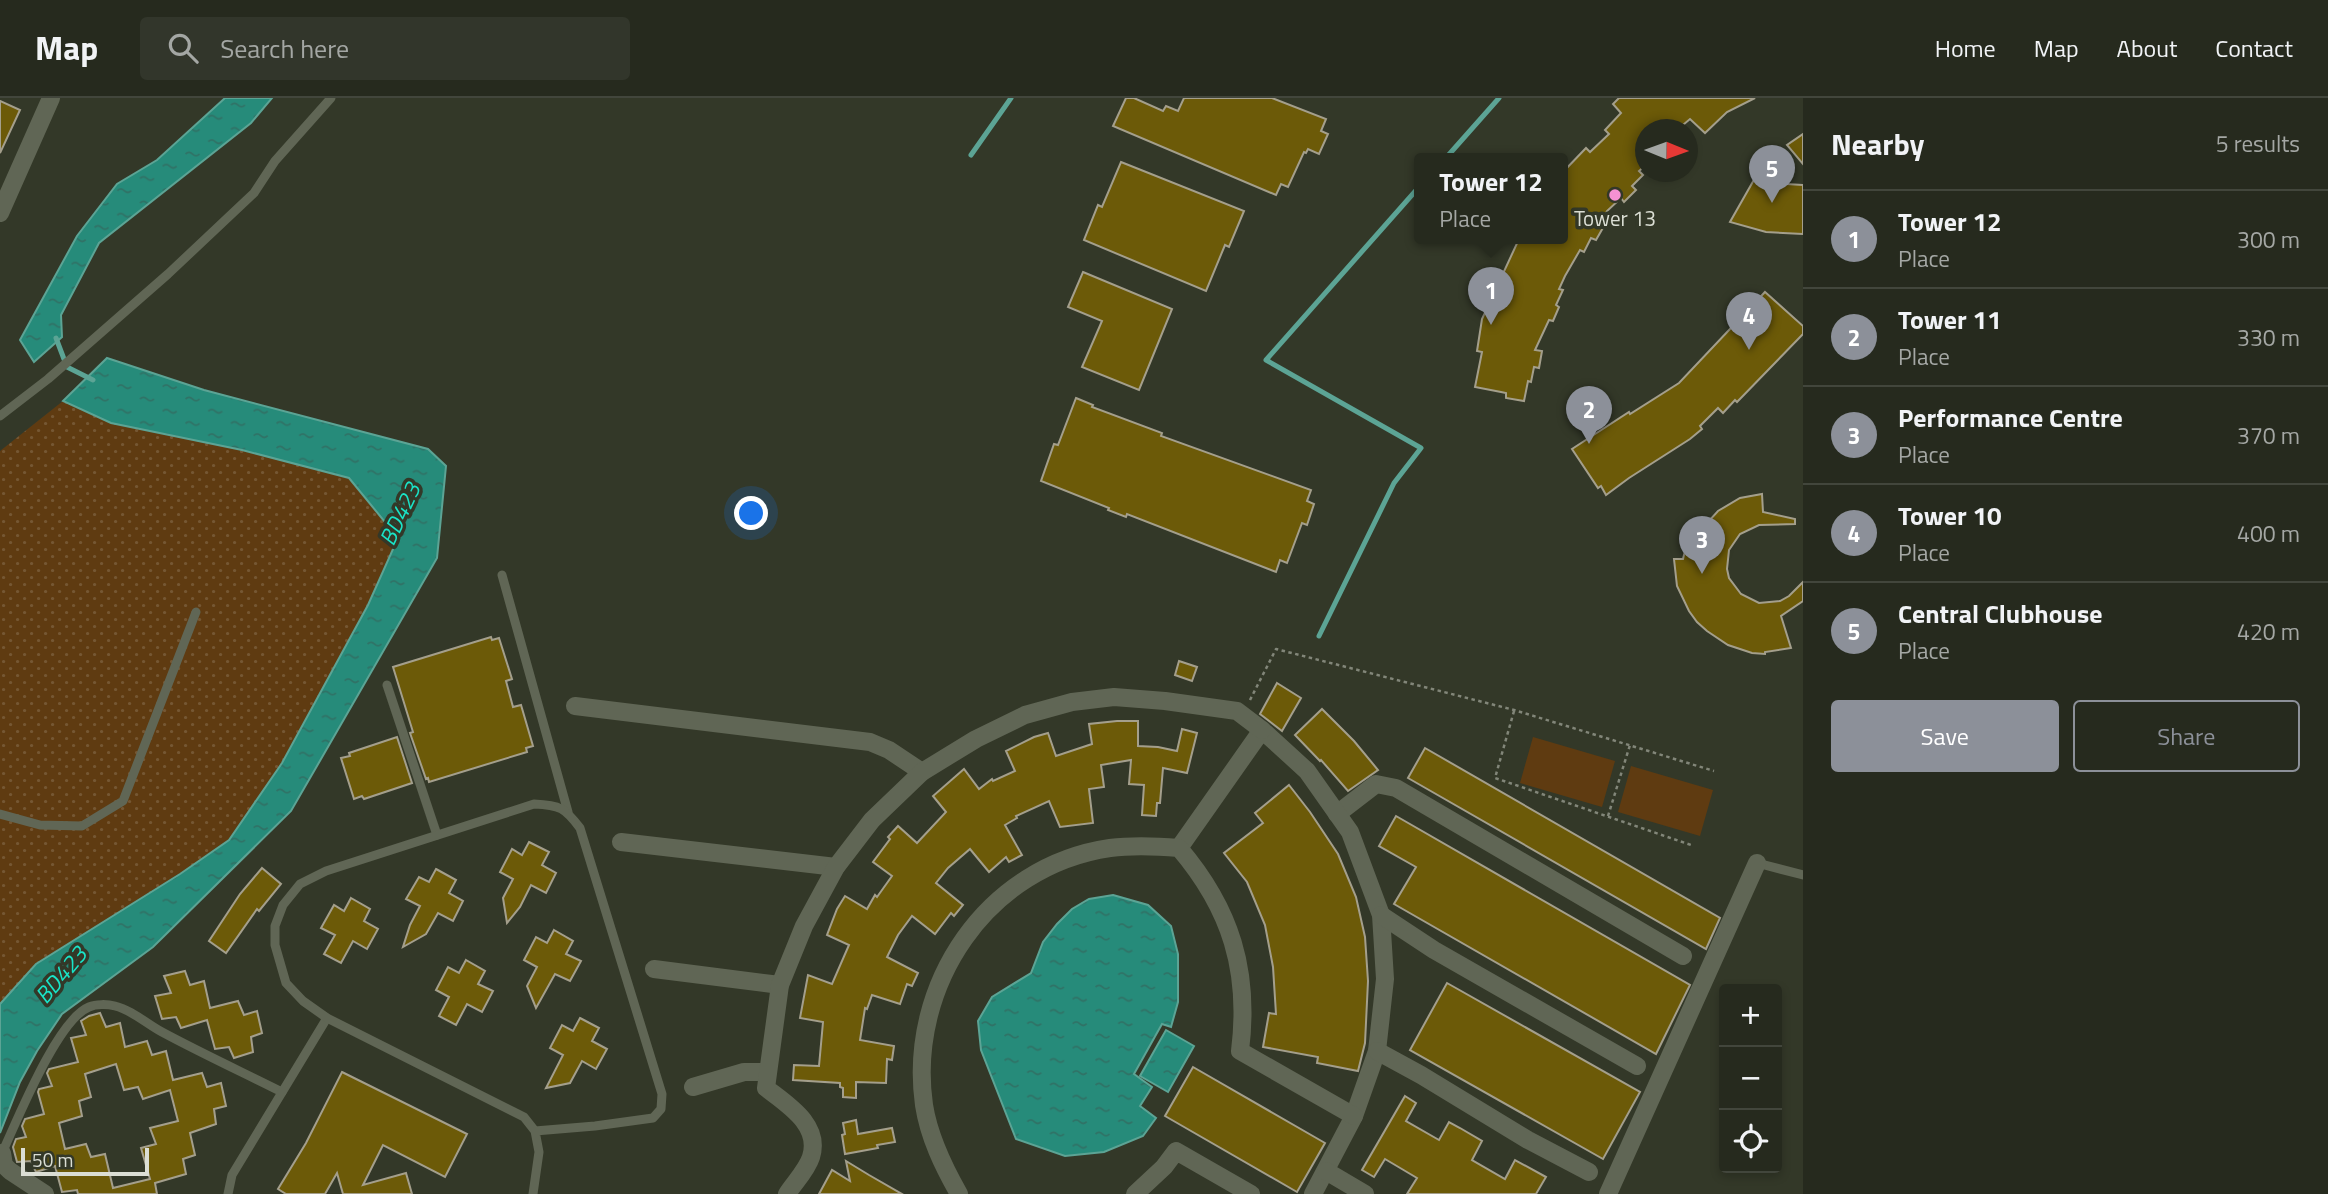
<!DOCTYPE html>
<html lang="en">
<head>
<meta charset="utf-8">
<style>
  body { margin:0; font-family:"Titillium Web",sans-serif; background:#32362b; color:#f1f3f6 }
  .controls { position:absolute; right:21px; bottom:21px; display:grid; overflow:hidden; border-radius:7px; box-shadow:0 4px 10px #0003 }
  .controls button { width:63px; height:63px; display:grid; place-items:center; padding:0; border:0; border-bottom:2px solid #42463c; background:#262a1e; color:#f1f3f6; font:35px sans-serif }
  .compass { position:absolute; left:1635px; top:21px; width:63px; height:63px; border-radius:50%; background:#262a1e; box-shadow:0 4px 10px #0003; rotate:91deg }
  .scale { position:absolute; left:21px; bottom:18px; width:128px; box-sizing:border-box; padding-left:7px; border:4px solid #dbded4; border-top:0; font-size:19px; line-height:24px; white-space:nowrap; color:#dbded4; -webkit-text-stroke:5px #333828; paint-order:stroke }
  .you { position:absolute; left:752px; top:416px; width:24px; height:24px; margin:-18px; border:5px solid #fff; border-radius:50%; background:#1a73e8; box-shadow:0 0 0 10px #1a73e833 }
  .badge { display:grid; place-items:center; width:46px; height:46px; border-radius:50%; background:#8c9099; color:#fff; font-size:23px; font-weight:700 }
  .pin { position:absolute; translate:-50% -58px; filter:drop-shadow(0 2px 4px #0008) }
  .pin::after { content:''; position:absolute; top:37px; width:24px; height:21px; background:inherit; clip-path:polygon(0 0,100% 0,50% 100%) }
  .popup { position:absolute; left:1414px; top:55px; width:154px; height:91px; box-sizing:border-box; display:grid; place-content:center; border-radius:7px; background:#262a1e; filter:drop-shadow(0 2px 5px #0005); font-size:23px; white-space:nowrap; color:#a4a7a4 }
  .popup b { font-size:26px; color:#f1f3f6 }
  .popup::after { content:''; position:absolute; left:50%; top:100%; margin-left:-14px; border:14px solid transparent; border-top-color:#262a1e }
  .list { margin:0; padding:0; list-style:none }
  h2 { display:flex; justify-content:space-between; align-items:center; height:91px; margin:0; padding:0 28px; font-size:30px }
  h2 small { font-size:23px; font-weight:400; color:#a4a7a4 }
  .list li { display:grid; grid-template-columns:46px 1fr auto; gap:21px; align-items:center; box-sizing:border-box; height:98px; padding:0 28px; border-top:2px solid #42463c }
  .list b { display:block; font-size:26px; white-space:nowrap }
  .list p { margin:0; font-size:23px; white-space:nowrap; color:#a4a7a4 }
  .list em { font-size:23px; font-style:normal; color:#a4a7a4 }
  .actions { display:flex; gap:14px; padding:21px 28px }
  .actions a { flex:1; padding:16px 0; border:2px solid #8c9099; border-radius:7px; text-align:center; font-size:24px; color:#8c9099 }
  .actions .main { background:#8c9099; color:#fff }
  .icon { flex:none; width:38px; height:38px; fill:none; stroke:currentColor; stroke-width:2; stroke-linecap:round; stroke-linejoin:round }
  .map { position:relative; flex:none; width:1803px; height:1096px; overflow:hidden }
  header { display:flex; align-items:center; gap:42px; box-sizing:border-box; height:98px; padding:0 35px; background:#262a1e; border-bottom:2px solid #42463c }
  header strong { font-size:33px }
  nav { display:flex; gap:38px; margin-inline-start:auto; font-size:24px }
  .search { width:490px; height:63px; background:#32362b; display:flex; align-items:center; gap:18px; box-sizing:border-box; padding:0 24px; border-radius:7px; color:#a4a7a4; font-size:26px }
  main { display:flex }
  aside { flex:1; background:#262a1e }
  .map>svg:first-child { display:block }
  .grass { fill:url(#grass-dots) }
  .park { fill:#5f3b11 }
  .water { fill:url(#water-ripples); stroke:#5ca495; stroke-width:2 }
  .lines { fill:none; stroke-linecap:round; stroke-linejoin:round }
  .stream { stroke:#5ca495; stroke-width:5 }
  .building { fill:#6c5a08; stroke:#a49f8c; stroke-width:2; fill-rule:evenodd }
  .path { stroke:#828679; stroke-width:2.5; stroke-dasharray:3.5 3.5; stroke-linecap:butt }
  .lane { stroke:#606655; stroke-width:9 }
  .street { stroke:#606655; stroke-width:18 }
  .poi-dot { fill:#f591d2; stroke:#333828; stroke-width:2.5 }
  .labels { text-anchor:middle; stroke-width:7; stroke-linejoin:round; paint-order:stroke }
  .poi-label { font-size:21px; fill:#dbded4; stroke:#333828 }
  .water-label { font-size:23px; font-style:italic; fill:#1ae4c8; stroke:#333828 }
</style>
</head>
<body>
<header>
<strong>Map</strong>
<div class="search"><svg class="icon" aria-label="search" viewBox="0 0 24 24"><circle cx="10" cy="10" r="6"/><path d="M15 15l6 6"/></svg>Search here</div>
<nav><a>Home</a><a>Map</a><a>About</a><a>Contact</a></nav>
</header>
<main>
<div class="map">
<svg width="1803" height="1096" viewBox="0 0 1803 1096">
  <defs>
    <pattern id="grass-dots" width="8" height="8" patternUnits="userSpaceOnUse" patternTransform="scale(1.75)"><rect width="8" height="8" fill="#5f3b11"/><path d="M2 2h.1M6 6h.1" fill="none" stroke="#755733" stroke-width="1.8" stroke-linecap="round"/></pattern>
    <pattern id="water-ripples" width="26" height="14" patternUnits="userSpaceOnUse" patternTransform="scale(1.75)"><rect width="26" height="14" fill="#268b7a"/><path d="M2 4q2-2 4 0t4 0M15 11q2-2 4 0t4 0" fill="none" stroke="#307266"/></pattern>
  </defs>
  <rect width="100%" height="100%" fill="#333828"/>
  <!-- grass -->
  <path class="grass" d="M63,303l48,22 131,27 107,28 49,60 -30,67 -86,158 -53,77 -229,164v-553z"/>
  <!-- park -->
  <g class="park">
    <path d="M1533,639l82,24 -13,46 -82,-24z"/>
    <path d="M1631,668l82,24 -13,46 -82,-24z"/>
  </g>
  <!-- water -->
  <g class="water">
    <path d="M225,0h47l-21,25 -152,120 -38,72 1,22 -28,25 -14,-22 57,-104 40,-52 40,-24z"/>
    <path d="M107,260l97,32 224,59 18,17 -9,92 -146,253 -138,136 -91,67 -25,37 -17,31 -20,51v-129l36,-40 144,-90 49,-34 53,-77 86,-158 30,-67 -49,-60 -107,-28 -131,-27 -48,-22z"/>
    <path d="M1113,797l35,10 23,21 7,28v48l-7,25 -9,-3 -28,50 18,13 -12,19 16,12 -13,18 -39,16 -39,4 -49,-17 -35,-89 -3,-29 14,-24 39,-24 12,-31 14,-18 15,-15 17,-10z"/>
    <path d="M1166,932l28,16 -26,46 -28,-16z"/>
  </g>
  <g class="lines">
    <!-- stream -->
    <g class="stream">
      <path d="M971,57l40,-57"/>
      <path d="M1445,61l54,-61"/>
      <path d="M56,240l11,29 26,13"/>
      <path d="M1319,538l75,-153 27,-35 -155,-88 153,-173"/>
    </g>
  </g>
  <!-- building -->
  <g class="building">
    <path d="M1126,0h8l29,13 3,-5 12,5 6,-13h88l54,21 -5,12 7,3 -9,20 -11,-5 -2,4 -2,-1 -16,35 -7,-3 -5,11 -163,-69z"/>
    <path d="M1619,0h136l-28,14 -22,21 -15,-14 -13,11h-31v35l-7,6 4,4 -11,11 4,4 -12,12 -3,-4 -14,13 -6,13 3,2 -8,14 -5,-2 -7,14 -4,-2 -15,26 -6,13 4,1 -7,15 3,2 -6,14 -4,-1 -14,30 7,1 -3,17 -5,-1 -3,15 -3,-1 -4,20 -18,-3v-5l-5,-1 -26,-5 7,-35 -5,-1 5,-32 37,-80h44v-67l23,-24 4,4 19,-18 -4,-4 16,-17 -8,-9z"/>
    <path d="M0,3l20,9 -20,43z"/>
    <path d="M1803,36v30l-16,-19z"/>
    <path d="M1121,64l123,49 -15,36 -4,-2 -19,46 -122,-51 14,-35 4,2z"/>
    <path d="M1755,80l16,5 32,2v49l-37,-2 -36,-10z"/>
    <path d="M1083,174l89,37 -33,81 -57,-23 20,-46 -34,-14z"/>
    <path d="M1765,194l38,34v8l-66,68 -2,-2 -12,13 -5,-5 -18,18 2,3 -12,10 -61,39 -23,17 -5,-9 -3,2 -26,-39 57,-37 1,2 49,-31z"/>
    <path d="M1076,300l17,7 -1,2 70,26 -1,3 150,54 -4,11 7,3 -7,21 -5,-2 -15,40 -7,-3 -4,12 -149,-58 -1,3 -18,-7 1,-2 -68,-27 13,-37 4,1z"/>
    <path d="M1762,396l1,18 32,7v5l-36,1 -19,9 -11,16 -2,19 2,9 12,16 18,9 21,-2 9,-5 14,-14v19l-22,15 10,32 -26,4v2l-13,-1 -24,-8 -21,-14 -10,-9 -8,-11 -12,-25 -3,-27h9l7,-28 5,2 10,-15 4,3 9,-10 22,-13z"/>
    <path d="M491,539l1,3 7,-2 13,41 -6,2 7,26 8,-2 12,41 -7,2 1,4 -98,30 -1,-4 -2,1 -16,-46 3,-1 -20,-65z"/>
    <path d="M1179,563l18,6 -5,14 -17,-6z"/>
    <path d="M1277,585l24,15 -19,33 -22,-17z"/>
    <path d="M1322,611l32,32 24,29 -30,21 -27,-31 -1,1 -25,-26z"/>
    <path d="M1117,623h21v25l20,1 19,4 5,-22 15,4 -10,40 -24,-5 -3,35h-3l-1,13 -14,-1 2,-30 -15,-1 2,-24 -30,5 3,22 -15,2 4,34 -33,4 -11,-26 -33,15 1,2 -12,7 17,30 -13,7 -3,-5 -17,15 -19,-23 -22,19 -12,15 27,22 -9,11 -3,-3 -16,21 -23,-18 -14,19 -11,22 31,16 -6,13 -5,-2 -7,20 -28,-9 -5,14 -2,-1 -5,32 34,6 -2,14 -5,-1 -1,24 -30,-1v16l-13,-1v-9l-3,-1v-4l-47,-3 1,-15 25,1 4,-44 -23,-4 8,-43 24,9 17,-39 -22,-10 10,-26 8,-13 22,13 8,-14 2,2 15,-21 -19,-14 17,-23 -2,-2 10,-11 19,17 29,-31 -13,-16 31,-27 15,20 13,-10 1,2 22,-10 -9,-20 28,-14 14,-4 8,23 36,-12 -3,-20z"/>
    <path d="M397,639l15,46 -48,16 -2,-3 -8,3 -13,-41 9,-2 -1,-3z"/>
    <path d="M1425,650l295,170 -14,31 -298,-171z"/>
    <path d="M1289,687l21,27 28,42 18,43 9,40 3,44 -3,62 -7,28 -41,-8 1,-6 -55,-10 6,-34 7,1 -3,-47 -8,-42 -18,-43 -23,-29 39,-30 -8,-10z"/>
    <path d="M1396,718l294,169 -34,69 -262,-150 22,-37 -37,-21z"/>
    <path d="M529,744l20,10 -7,13 14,8 -10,20 -15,-8 -11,22 -13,16 -4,-25 10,-19 -13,-7 12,-23 10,6z"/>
    <path d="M262,770l19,16 -22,27 -2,-2 -31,44 -17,-12 31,-47z"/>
    <path d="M436,771l20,11 -7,13 14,8 -10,20 -15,-8 -12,21 -23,13 7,-22 10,-19 -14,-7 13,-22 10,5z"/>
    <path d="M351,800l19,11 -6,12 14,8 -11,20 -14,-8 -12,22 -17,-9 11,-19 -14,-7 13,-23 10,6z"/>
    <path d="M554,832l19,11 -7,13 15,7 -11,20 -15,-7 -19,34 -9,-22 10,-19 -13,-7 12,-23 11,6z"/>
    <path d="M466,862l19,11 -7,13 15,7 -11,21 -15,-8 -11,21 -17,-9 10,-19 -13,-7 12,-23 11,6z"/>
    <path d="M185,873l5,14 14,-4 6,27 28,-7 6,14 13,-4 5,22 -11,4 2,15 -19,6 -5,-11 -14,2 -8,-29 -26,8 -5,-11 -14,2 -7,-23 16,-3 -7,-17z"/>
    <path d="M1447,885l193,109 -37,67 -193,-109z"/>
    <path d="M100,915l6,14 14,-4 5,24 22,-6 5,14 14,-4 7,29 29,-7 5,14 14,-4 5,23 -12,3 2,15 -26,9 5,22 -12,4 3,15 -31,9 2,11h-79l-1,-4 -15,2 -7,-26 -19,6 -5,-11 -14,1 -4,-15 3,-8 10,-2 -4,-11 3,-7 19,-5 -6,-22 1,-3 13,-3 -5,-13 2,-4 29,-7 -7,-24 15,-3 -5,-14 8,-5zM116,966l8,26 14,-3 5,12 27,-9 8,31 -28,7 6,16 -15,4 9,31 -37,9 -8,-34 -14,3 -5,-13 -21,5 -6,-26 23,-7 -3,-15 12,-4 -6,-23z"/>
    <path d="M580,920l19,10 -7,13 15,8 -11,20 -14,-8 -12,22 -24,5 17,-33 -13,-7 12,-23 11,6z"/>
    <path d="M1193,969l132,76 -28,49 -132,-76z"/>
    <path d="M342,974l125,62 -22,43 -62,-32 -20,40 43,-12 6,21h-69l-6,-21 -12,21h-39l-8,-5 28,-46z"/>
    <path d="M1405,998l11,7 -10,18 33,19 10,-18 11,6 22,13 -10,19 33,19 10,-19 31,17 -10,17h-129l10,-16 -32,-19 -11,18 -12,-7z"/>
    <path d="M856,1022l2,14 34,-6 3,14 -18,3 1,3 -33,6 -3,-19 3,-1 -2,-11z"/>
    <path d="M846,1063l23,14 33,19h-83l13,-24 18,11z"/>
  </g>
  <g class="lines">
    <!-- path -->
    <g class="path">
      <path d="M1250,602l26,-51 238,61 200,61"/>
      <path d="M1514,613l-19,67 199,68"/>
      <path d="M1608,718l22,-71"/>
    </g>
    <!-- lane -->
    <g class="lane">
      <path d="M0,318l48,-37 120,-105 86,-81 21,-32 56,-63"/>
      <path d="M502,477l66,237"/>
      <path d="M387,587l50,150"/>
      <path d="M0,716l40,11 42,1 41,-25 73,-189"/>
      <path d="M1757,765l46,12"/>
      <path d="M2,1055c15,-32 55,-133 87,-146 7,-3 18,-3 26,-1 17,4 32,18 47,26 39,21 80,40 120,60"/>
      <path d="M228,1096l4,-19 95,-157"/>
      <path d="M533,1096l6,-42 -4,-21 -11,-14 -197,-99 -24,-17 -17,-18 -11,-38v-19l8,-21 17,-21 26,-13 208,-67c26,1 31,4 46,24l82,266 -1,15 -8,9 -58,8 -60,5"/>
    </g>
    <!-- street -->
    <g class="street">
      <path d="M0,115l51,-115"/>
      <path d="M575,608l295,36 19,8 33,22"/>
      <path d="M1337,716l39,-30 20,4 287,168"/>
      <path d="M621,744l215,25"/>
      <path d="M1179,750l83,-118 45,41 43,61 31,83 4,64 -8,72 -23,65 -41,78"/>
      <path d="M1381,817l53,35 203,116"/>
      <path d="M654,871l126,16"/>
      <path d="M1377,953l44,24 107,65 61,32"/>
      <path d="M693,989l51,-15h23"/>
      <path d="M2,1055l2,12 6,6 35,23"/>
      <path d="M1326,1073l39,23"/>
      <path d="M787,1096c7,-11 20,-24 24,-37 10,-32 -23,-52 -45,-69l14,-103 24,-59 32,-59 36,-47 50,-48 54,-33 49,-24 47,-13 42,-5 51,4 72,10 25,19"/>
      <path d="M959,1096c-16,-28 -30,-57 -35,-89 -17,-120 63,-239 186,-257 23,-3 46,-2 69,0 52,61 71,123 61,203l114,65"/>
      <path d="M1135,1096l29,-27 12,-16 75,43"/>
      <path d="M1608,1096l149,-331"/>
    </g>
  </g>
  <!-- markers -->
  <circle class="poi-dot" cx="1615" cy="97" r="7"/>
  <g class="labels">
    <!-- poi labels -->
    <g class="poi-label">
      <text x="1615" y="128">Tower 13</text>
    </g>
    <!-- water labels -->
    <g class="water-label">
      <text transform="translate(400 416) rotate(-65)" y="8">BD423</text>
      <text transform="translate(61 877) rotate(-50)" y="8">BD423</text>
    </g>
  </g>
</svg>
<div class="controls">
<button>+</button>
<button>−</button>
<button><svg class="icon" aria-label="locate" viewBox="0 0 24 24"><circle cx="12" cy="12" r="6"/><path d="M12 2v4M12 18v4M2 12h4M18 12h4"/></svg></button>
</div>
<svg class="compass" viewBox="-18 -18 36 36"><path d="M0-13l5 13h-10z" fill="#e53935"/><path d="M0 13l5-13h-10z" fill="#a4a7a4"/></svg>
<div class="scale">50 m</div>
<div class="you"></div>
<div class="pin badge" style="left:1491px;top:227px">1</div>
<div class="popup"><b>Tower 12</b>Place</div>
<div class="pin badge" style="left:1589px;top:346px">2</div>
<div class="pin badge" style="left:1702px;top:476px">3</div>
<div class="pin badge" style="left:1749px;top:252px">4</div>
<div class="pin badge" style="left:1772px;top:105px">5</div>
</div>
<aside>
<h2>Nearby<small>5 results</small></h2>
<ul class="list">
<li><span class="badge">1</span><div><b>Tower 12</b><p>Place</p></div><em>300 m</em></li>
<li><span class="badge">2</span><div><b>Tower 11</b><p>Place</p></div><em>330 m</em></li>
<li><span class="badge">3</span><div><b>Performance Centre</b><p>Place</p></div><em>370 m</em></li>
<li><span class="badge">4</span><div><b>Tower 10</b><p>Place</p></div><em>400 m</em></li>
<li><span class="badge">5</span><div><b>Central Clubhouse</b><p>Place</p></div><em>420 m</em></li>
</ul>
<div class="actions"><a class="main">Save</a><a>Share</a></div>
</aside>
</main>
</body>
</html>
